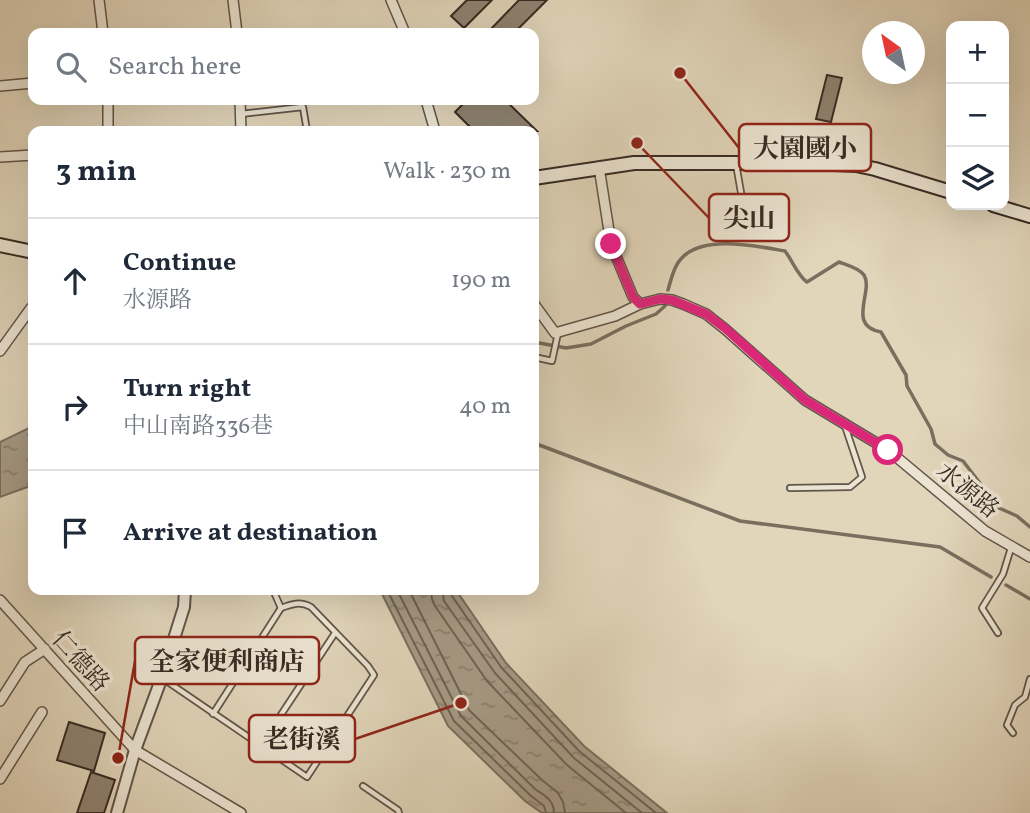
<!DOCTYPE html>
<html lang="en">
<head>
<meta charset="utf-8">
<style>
  body { margin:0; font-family:Vollkorn,"Noto Serif TC",serif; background:#f6f6f7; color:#1f2937 }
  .controls { position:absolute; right:21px; top:21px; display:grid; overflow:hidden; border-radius:14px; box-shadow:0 7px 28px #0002 }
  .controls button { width:63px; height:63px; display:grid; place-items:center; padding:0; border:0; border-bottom:2px solid #e0e1e3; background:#fff; color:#1f2937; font:35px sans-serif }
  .compass { position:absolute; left:862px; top:21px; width:63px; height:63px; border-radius:50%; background:#fff; box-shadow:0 7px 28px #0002; rotate:327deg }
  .stop { position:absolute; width:21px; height:21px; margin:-16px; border:5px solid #db2777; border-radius:50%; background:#fff }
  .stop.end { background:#db2777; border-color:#fff; box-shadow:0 2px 7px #0008 }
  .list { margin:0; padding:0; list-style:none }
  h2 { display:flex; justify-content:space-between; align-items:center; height:91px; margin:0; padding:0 28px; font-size:30px }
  h2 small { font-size:23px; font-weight:400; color:#747a83 }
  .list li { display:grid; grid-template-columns:46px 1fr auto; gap:21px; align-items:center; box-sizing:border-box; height:126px; padding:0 28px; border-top:2px solid #e0e1e3 }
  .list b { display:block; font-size:26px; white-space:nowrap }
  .list p { margin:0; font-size:23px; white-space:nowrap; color:#747a83 }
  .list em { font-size:23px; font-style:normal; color:#747a83 }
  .icon { flex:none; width:38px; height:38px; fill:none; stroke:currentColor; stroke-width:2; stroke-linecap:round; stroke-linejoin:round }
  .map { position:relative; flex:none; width:1030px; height:813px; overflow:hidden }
  .search { position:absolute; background:#fff; box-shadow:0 7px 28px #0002; left:28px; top:28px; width:511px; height:77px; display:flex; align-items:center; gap:18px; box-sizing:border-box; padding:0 24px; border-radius:14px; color:#747a83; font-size:26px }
  .panel { position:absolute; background:#fff; box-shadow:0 7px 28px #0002; left:28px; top:126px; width:511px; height:469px; border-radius:14px }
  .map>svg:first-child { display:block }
  .water { fill:url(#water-ripples); stroke:#7a6e5f; stroke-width:2 }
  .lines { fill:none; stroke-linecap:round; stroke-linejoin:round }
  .shore { stroke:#6f6256; stroke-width:2 }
  .stream { stroke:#7a6e5f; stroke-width:3.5 }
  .building { fill:#8f8372; stroke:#372a24; stroke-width:2 }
  .service-casing { stroke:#62554a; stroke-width:8 }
  .minor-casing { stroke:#62554a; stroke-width:12 }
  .tertiary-casing { stroke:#62554a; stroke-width:14 }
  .secondary-casing { stroke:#372a24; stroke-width:16 }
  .service { stroke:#ece4d2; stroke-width:4.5 }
  .minor { stroke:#ece4d2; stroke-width:9 }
  .tertiary { stroke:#ece4d2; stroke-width:10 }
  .secondary { stroke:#ece4d2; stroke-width:12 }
  .route { stroke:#db2777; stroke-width:9 }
  .labels { text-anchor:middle; stroke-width:7; stroke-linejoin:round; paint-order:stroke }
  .street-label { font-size:24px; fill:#372a24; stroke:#ece4d2 }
  .leader { fill:none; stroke:#8f2418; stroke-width:2.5 }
  .callout-dot { fill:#8f2418; stroke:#ece4d2; stroke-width:2.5 }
  .callout { fill:#ece4d2; stroke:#8f2418; stroke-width:2.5 }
  .callout-label { font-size:26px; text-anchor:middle; font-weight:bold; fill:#372a24 }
</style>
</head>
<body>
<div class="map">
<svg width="1030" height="813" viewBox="0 0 1030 813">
  <defs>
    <pattern id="water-ripples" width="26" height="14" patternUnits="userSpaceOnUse" patternTransform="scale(1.75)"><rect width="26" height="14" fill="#a79b87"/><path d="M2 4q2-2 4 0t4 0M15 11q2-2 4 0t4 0" fill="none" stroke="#897f6e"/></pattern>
  </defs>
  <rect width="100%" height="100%" fill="#e1d5ba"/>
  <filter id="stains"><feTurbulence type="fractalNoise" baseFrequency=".00286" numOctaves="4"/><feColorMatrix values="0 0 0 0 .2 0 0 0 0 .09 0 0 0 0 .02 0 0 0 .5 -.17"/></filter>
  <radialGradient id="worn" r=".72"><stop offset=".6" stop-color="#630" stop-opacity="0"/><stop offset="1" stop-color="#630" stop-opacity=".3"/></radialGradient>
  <!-- water -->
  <g class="water">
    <path d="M33,426v59l-33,12v-55z"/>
    <path d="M380,590h76l50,73 78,83 83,67h-125l-17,-12 -77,-75z"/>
  </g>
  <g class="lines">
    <!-- shore -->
    <g class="shore">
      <path d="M387,590l67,131 76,74 14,11 2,7"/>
      <path d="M397,590l64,126 74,73c10,7 19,11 19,24"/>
      <path d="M409,590l60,120 73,70 16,13 5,9 2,11"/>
      <path d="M431,590l1,9 3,7 52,75 80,84 59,48"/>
      <path d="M442,590l2,11 51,72 79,85 68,55"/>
      <path d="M450,590l2,6 49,71 78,84 77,62"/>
    </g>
    <!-- stream -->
    <g class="stream">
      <path d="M668,290c3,-10 5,-22 12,-30 21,-26 76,-14 105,-9 7,9 13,25 22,31l32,-20c8,3 20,6 25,13 10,16 -18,51 17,57l25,43 1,11 24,43 4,15 13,11 15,6 36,47 18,8 13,11"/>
      <path d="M534,342l32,6 25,-4 35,-18 30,-12 9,-8"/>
      <path d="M534,443l206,78 200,26 51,30"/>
      <path d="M1006,585l24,14"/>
    </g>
  </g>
  <!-- building -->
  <g class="building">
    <path d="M467,0h25l-28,28 -13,-12z"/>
    <path d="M519,0h28l-33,33h-27z"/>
    <path d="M827,75l15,3 -11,44 -15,-3z"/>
    <path d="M467,100h38l32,31h-63l-19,-19z"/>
    <path d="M69,722l36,11 -11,38 -37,-11z"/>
    <path d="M91,772l24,8 -11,33h-27z"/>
  </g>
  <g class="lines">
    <!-- service casing -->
    <g class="service-casing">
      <g id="service">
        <path d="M241,114l62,-7 4,24"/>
        <path d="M736,164l10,57"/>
        <path d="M534,357l18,4 6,-28"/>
        <path d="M790,488l60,-1 12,-10 -17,-51"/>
        <path d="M273,590l8,18"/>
        <path d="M998,633l-16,-25 21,-34 8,-26"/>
        <path d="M162,678l145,99 67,-102 -6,-9 -57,-59c-11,-6 -19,-3 -30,1"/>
        <path d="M213,714l68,-106"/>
        <path d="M1013,733l-6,-8 8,-20 10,-8 5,-18"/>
        <path d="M261,745l74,-112"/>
        <path d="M363,786l35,24 1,3"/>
      </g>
    </g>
    <!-- minor casing -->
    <g class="minor-casing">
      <g id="minor">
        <path d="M99,0l4,33"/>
        <path d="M233,0l4,33"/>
        <path d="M391,0l14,33"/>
        <path d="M0,86l33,-3"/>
        <path d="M240,100l1,31"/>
        <path d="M426,100l9,31"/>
        <path d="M108,131v-31"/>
        <path d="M0,157l33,-2"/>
        <path d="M599,167l12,77 22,53 7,7"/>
        <path d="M534,304l21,29 60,-17 25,-12 20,-5 12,1 11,4 23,10 19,15 80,71 83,50 97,81 45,26"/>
        <path d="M0,351l31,-43"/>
        <path d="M0,600l135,150 106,63"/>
        <path d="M0,701l25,-39 20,-13"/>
        <path d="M0,779l42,-67"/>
      </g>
    </g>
    <!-- tertiary casing -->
    <g class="tertiary-casing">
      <path id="tertiary" d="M117,813l18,-63 27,-73 22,-70 1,-17"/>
    </g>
    <!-- secondary casing -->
    <g class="secondary-casing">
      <g id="secondary">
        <path d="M534,178l100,-15h177l45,2 19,4 76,23"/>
        <path d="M993,205l37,11"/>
        <path d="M0,245l33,7"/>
      </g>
    </g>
    <!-- service -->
    <use href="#service" class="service"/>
    <!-- minor -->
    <use href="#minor" class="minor"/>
    <!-- tertiary -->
    <use href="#tertiary" class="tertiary"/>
    <!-- secondary -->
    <use href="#secondary" class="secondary"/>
  </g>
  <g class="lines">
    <!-- route -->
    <path class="route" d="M611,244l22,53 7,7 20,-5 12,1 34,14 20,15 79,71 83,50"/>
  </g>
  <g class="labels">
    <!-- street labels -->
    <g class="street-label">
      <text transform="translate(968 490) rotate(39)" y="8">水源路</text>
      <text transform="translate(81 661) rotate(48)" y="8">仁德路</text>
    </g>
  </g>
  <!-- callouts -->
  <path class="leader" d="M680 73L739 148M637 143L709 218M118 758L135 661M461 703L355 739"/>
  <g class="callout-dot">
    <circle cx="680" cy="73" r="7"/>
    <circle cx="637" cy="143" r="7"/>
    <circle cx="118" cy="758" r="7"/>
    <circle cx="461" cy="703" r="7"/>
  </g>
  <g class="callout">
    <rect x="739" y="124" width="132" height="47" rx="7"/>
    <rect x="709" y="194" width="80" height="47" rx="7"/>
    <rect x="135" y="637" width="184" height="47" rx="7"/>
    <rect x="249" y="715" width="106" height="47" rx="7"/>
  </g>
  <g class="callout-label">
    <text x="805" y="157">大園國小</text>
    <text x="749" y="227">尖山</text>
    <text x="227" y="670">全家便利商店</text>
    <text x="302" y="748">老街溪</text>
  </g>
  <rect width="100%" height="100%" filter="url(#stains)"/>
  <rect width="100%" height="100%" fill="url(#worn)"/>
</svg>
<div class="controls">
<button>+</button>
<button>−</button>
<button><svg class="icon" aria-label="layers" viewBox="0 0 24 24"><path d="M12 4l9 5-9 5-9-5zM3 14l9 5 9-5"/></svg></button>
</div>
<svg class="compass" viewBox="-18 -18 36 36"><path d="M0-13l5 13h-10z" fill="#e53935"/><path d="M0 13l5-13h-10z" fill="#747a83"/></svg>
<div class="stop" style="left:888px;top:450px"></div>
<div class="stop end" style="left:611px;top:244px"></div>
<div class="search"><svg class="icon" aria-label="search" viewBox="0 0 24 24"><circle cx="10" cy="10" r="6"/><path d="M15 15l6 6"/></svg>Search here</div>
<section class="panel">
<h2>3 min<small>Walk · 230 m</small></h2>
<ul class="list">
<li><svg class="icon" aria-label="ahead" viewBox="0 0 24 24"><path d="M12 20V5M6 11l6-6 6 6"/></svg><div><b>Continue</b><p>水源路</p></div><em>190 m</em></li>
<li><svg class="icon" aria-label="right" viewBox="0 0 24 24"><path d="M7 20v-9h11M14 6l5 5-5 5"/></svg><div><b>Turn right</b><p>中山南路336巷</p></div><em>40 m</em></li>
<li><svg class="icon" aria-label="arrive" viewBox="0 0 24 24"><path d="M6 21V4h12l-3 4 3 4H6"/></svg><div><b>Arrive at destination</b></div></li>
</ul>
</section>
</div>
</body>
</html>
